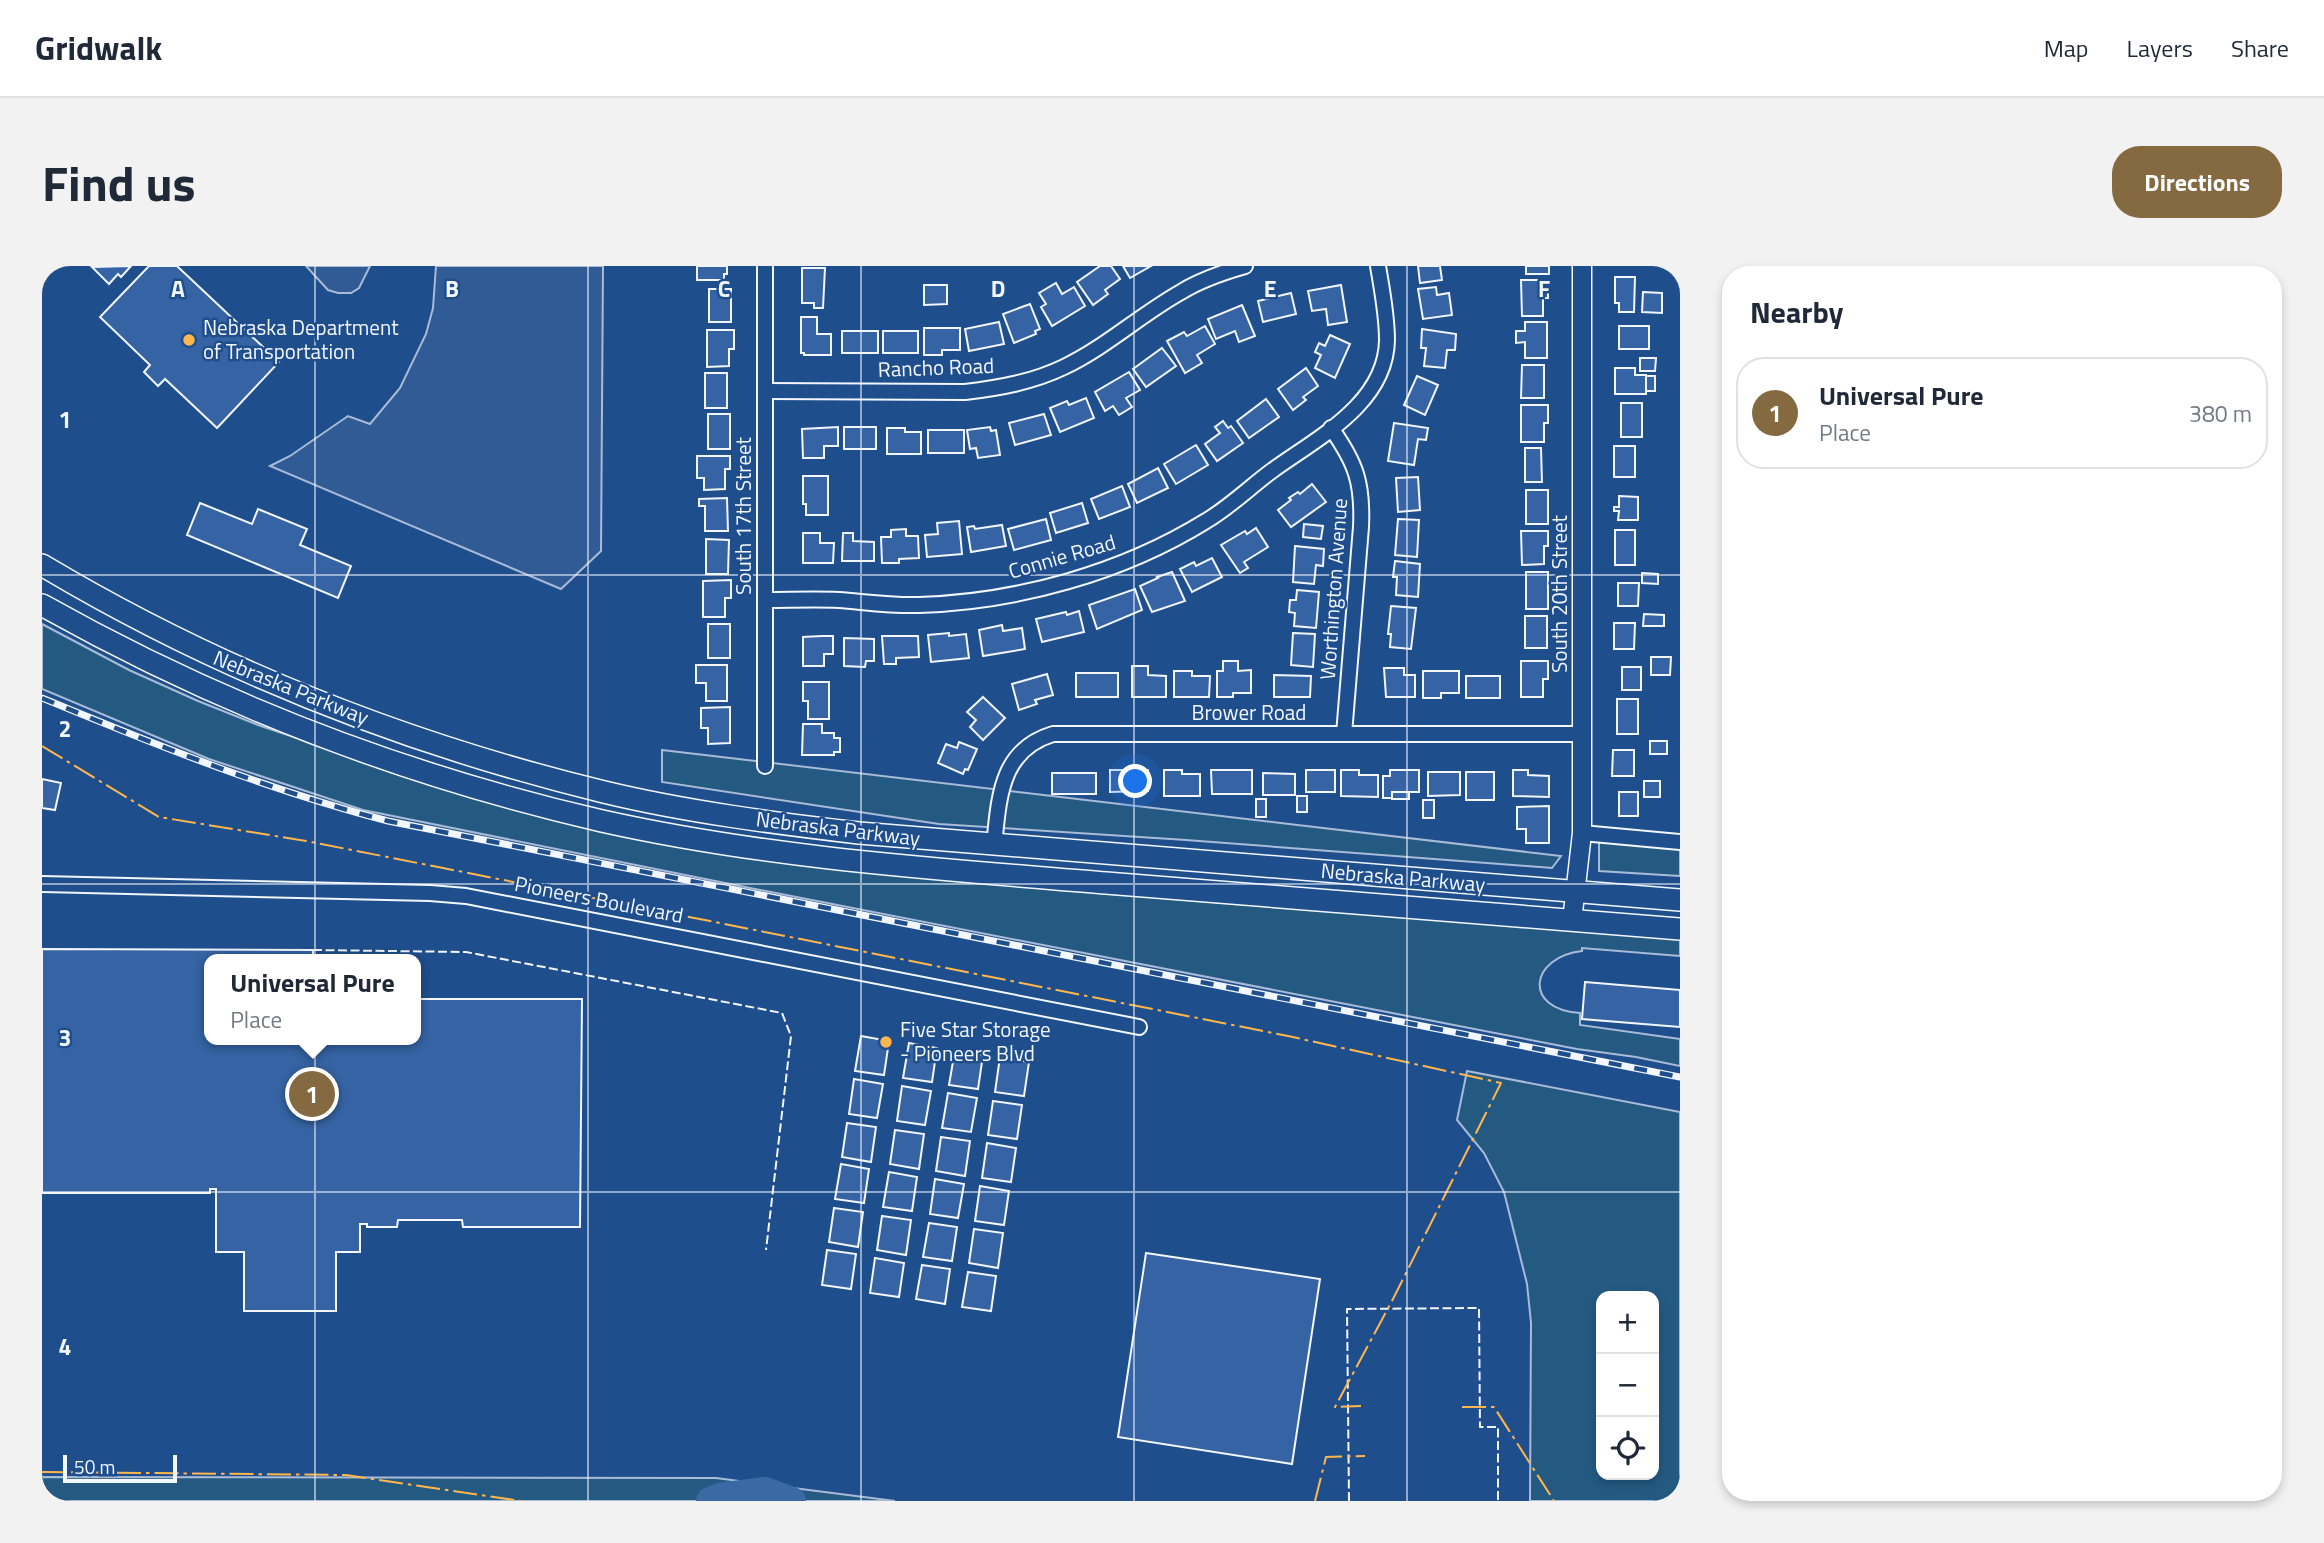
<!DOCTYPE html>
<html lang="en">
<head>
<meta charset="utf-8">
<style>
  body { margin:0; font-family:"Titillium Web",sans-serif; background:#f2f2f3; color:#1f2937 }
  .controls { position:absolute; right:21px; bottom:21px; display:grid; overflow:hidden; border-radius:14px; box-shadow:0 4px 10px #0003 }
  .controls button { width:63px; height:63px; display:grid; place-items:center; padding:0; border:0; border-bottom:2px solid #e0e1e3; background:#fff; color:#1f2937; font:35px sans-serif }
  .scale { position:absolute; left:21px; bottom:18px; width:114px; box-sizing:border-box; padding-left:7px; border:4px solid #f2f6ff; border-top:0; font-size:19px; line-height:24px; white-space:nowrap; color:#f2f6ff; -webkit-text-stroke:5px #1f4e8c; paint-order:stroke }
  .you { position:absolute; left:1094px; top:516px; width:24px; height:24px; margin:-18px; border:5px solid #fff; border-radius:50%; background:#1a73e8; box-shadow:0 0 0 10px #1a73e833 }
  .badge { display:grid; place-items:center; width:46px; height:46px; border-radius:50%; background:#846941; color:#fff; font-size:23px; font-weight:700 }
  .pin { position:absolute; translate:-50% -50%; border:4px solid #fff; box-shadow:0 2px 7px #0006 }
  .popup { position:absolute; left:162px; top:688px; width:217px; height:91px; box-sizing:border-box; display:grid; place-content:center; border-radius:14px; background:#fff; filter:drop-shadow(0 2px 5px #0005); font-size:23px; white-space:nowrap; color:#747a83 }
  .popup b { font-size:26px; color:#1f2937 }
  .popup::after { content:''; position:absolute; left:50%; top:100%; margin-left:-14px; border:14px solid transparent; border-top-color:#fff }
  .list { margin:0; padding:0; list-style:none }
  h2 { display:flex; justify-content:space-between; align-items:center; height:91px; margin:0; padding:0 28px; font-size:30px }
  h2 small { font-size:23px; font-weight:400; color:#747a83 }
  .list li { display:grid; grid-template-columns:46px 1fr auto; gap:21px; align-items:center; box-sizing:border-box; height:112px; margin:0 14px 14px; padding:0 14px; border:2px solid #e0e1e3; border-radius:28px }
  .list b { display:block; font-size:26px; white-space:nowrap }
  .list p { margin:0; font-size:23px; white-space:nowrap; color:#747a83 }
  .list em { font-size:23px; font-style:normal; color:#747a83 }
  .icon { flex:none; width:38px; height:38px; fill:none; stroke:currentColor; stroke-width:2; stroke-linecap:round; stroke-linejoin:round }
  .map { position:relative; flex:none; width:1638px; height:1235px; overflow:hidden; border-radius:28px }
  header { display:flex; align-items:center; gap:42px; box-sizing:border-box; height:98px; padding:0 35px; background:#fff; border-bottom:2px solid #e0e1e3 }
  header strong { font-size:33px }
  nav { display:flex; gap:38px; margin-inline-start:auto; font-size:24px }
  .intro { display:flex; align-items:center; justify-content:space-between; box-sizing:border-box; height:168px; padding:0 42px }
  h1 { margin:0; font-size:49px }
  .button { padding:18px 32px; border-radius:28px; background:#846941; color:#fff; font-size:24px; font-weight:700 }
  main { display:flex; gap:42px; padding:0 42px }
  aside { flex:1; background:#fff; border-radius:28px; box-shadow:0 4px 10px #0003 }
  .map>svg:first-child { display:block }
  .green { fill:#245a82; stroke:#a8bbd7; stroke-width:2; fill-rule:evenodd }
  .parking { fill:#305b95; stroke:#a8bbd7; stroke-width:2 }
  .lines { fill:none; stroke-linecap:round; stroke-linejoin:round }
  .river { stroke:#3b69a3; stroke-width:28 }
  .building { fill:#3563a3; stroke:#f2f6ff; stroke-width:2 }
  .minor-casing { stroke:#f2f6ff; stroke-width:18 }
  .tertiary-casing { stroke:#f2f6ff; stroke-width:21 }
  .primary-casing { stroke:#f2f6ff; stroke-width:24 }
  .minor { stroke:#1f4e8c; stroke-width:14 }
  .tertiary { stroke:#1f4e8c; stroke-width:18 }
  .primary { stroke:#1f4e8c; stroke-width:21 }
  .rail-casing { stroke:#f2f6ff; stroke-width:7 }
  .rail { stroke:#1f4e8c; stroke-width:4.5; stroke-dasharray:13; stroke-linecap:butt }
  .fence { stroke:#f2f6ff; stroke-width:2; stroke-dasharray:9 3.5; stroke-linecap:butt }
  .power { stroke:#ffb74d; stroke-width:2; stroke-dasharray:24 5 3.5 5; stroke-linecap:butt }
  .grid { fill:none; stroke:#f2f6ff; stroke-width:2; stroke-opacity:0.55 }
  .poi-dot { fill:#ffb74d; stroke:#1f4e8c; stroke-width:2.5 }
  .labels { text-anchor:middle; stroke-width:5; stroke-linejoin:round; paint-order:stroke }
  .poi-label { font-size:21px; fill:#f2f6ff; stroke:#1f4e8c; text-anchor:start }
  .street-label { font-size:21px; fill:#f2f6ff; stroke:#1f4e8c }
  .grid-label { font-size:23px; text-anchor:middle; font-weight:bold; fill:#f2f6ff; stroke:#1f4e8c; stroke-width:5; stroke-linejoin:round; paint-order:stroke }
</style>
</head>
<body>
<header>
<strong>Gridwalk</strong>
<nav><a>Map</a><a>Layers</a><a>Share</a></nav>
</header>
<div class="intro"><h1>Find us</h1><a class="button">Directions</a></div>
<main>
<div class="map">
<svg width="1638" height="1235" viewBox="0 0 1638 1235">
  <rect width="100%" height="100%" fill="#1f4e8c"/>
  <!-- green -->
  <g class="green">
    <path d="M0,358l87,46 69,31 60,24 95,32 415,103 96,12 209,19 607,48v17l-98,-8v3c-52,6 -60,58 -2,62v12l100,14v27l-44,-9 -59,-8 -832,-162 -382,-77 -154,-51 -167,-70z"/>
    <path d="M620,484l899,106 -9,12 -366,-28 -247,-16 -277,-42z"/>
    <path d="M1557,569l81,7v34l-81,-5z"/>
    <path d="M1425,805l213,41v389h-150l1,-178 -4,-39 -23,-92 -20,-39 -27,-33zM1612,1030v179h-53v-179z"/>
    <path d="M0,1211l674,1 179,23h-853z"/>
  </g>
  <!-- parking -->
  <g class="parking">
    <path d="M264,0h64l-11,22 -8,5h-13l-10,-3z"/>
    <path d="M394,0h167l-2,285 -40,38 -291,-123 20,-10 58,-40 22,8 30,-36 26,-54 7,-26z"/>
  </g>
  <g class="lines">
    <!-- river -->
    <path class="river" d="M668,1235l9,-4 46,-6 27,10"/>
  </g>
  <!-- building -->
  <g class="building">
    <path d="M89,0l-10,11 -3,-3 -9,10 -17,-17z"/>
    <path d="M107,0h28l102,96 -62,66 -52,-49 -7,7 -14,-14 6,-7 -50,-48z"/>
    <path d="M655,0h30v8h-3v6h-27z"/>
    <path d="M1058,0h11l9,13 -15,11 3,4 -15,11 -16,-23z"/>
    <path d="M1081,0h28l-21,12z"/>
    <path d="M1376,0h22l2,14 -22,3z"/>
    <rect x="1484" y="0" width="23" height="8"/>
    <path d="M760,2h23l-2,40h-9v-5h-12z"/>
    <path d="M1573,11h20l-1,35h-15v-9h-4z"/>
    <path d="M1479,14h27v18h-5v18h-21z"/>
    <path d="M1014,17l6,11 12,-7 11,19 -33,20 -11,-19 5,-3 -7,-11z"/>
    <path d="M882,19h23v19l-23,1z"/>
    <path d="M1299,19l6,37 -19,3 -2,-16 -14,2 -4,-20z"/>
    <path d="M1394,21l1,8 12,-2 3,22 -29,4 -5,-30z"/>
    <rect x="667" y="23" width="22" height="33"/>
    <path d="M1601,26l19,1v20l-20,-1z"/>
    <path d="M1249,27l5,21 -33,8 -5,-21z"/>
    <path d="M988,38l10,25 -5,2 1,3 -22,9 -11,-29z"/>
    <path d="M1200,39l13,31 -16,6 -4,-11 -19,8 -8,-20z"/>
    <path d="M759,51h16v17h14v21h-27v-2h-3z"/>
    <path d="M957,56l5,22 -35,7 -4,-22z"/>
    <path d="M1483,56h22v36h-22v-16l-9,1v-12h9z"/>
    <path d="M1163,60l10,18 -18,11 5,8 -17,10 -18,-32 17,-9 3,4z"/>
    <rect x="1577" y="60" width="30" height="23"/>
    <path d="M882,62h36v22h-18v5h-18z"/>
    <path d="M1380,63l34,5 -1,16h-8l-2,18 -21,-2 2,-18h-5z"/>
    <path d="M665,64h27v19h-5v17l-22,1z"/>
    <rect x="800" y="65" width="36" height="22"/>
    <rect x="841" y="65" width="35" height="22"/>
    <path d="M1288,69l20,9 -15,34 -20,-10 6,-13 -6,-3 4,-9 6,3z"/>
    <path d="M1120,82l14,18 -30,21 -13,-18z"/>
    <path d="M1598,92h16l-1,13h-15z"/>
    <path d="M1480,99h22v33h-23z"/>
    <path d="M1264,102l12,18 -15,11 3,3 -13,10 -15,-21z"/>
    <path d="M1573,102h20v7h11v19h-31z"/>
    <path d="M1087,106l11,18 -14,8 6,9 -13,8 -6,-9 -8,5 -10,-19z"/>
    <rect x="663" y="107" width="22" height="35"/>
    <path d="M1375,110l21,9 -13,30 -21,-10z"/>
    <rect x="1604" y="110" width="9" height="15"/>
    <path d="M1044,132l8,20 -34,14 -10,-24 17,-7 2,4z"/>
    <path d="M1224,133l13,18 -30,21 -12,-17z"/>
    <rect x="1579" y="137" width="21" height="34"/>
    <path d="M1479,139h27v18h-4v19h-23z"/>
    <rect x="666" y="148" width="22" height="35"/>
    <path d="M1002,148l7,21 -36,10 -6,-22z"/>
    <path d="M1181,155l5,7 3,-2 12,17 -26,18 -12,-17 15,-11 -5,-6z"/>
    <path d="M1352,157l34,5 -2,12 -8,-1 -4,26 -26,-4z"/>
    <path d="M796,161v19h-14v12h-21l-1,-29z"/>
    <rect x="802" y="161" width="32" height="22"/>
    <path d="M948,161l1,4 5,-1 4,25 -22,3 -2,-10 -6,1 -3,-19z"/>
    <path d="M845,162h18v4h16v22h-34z"/>
    <rect x="886" y="164" width="36" height="23"/>
    <path d="M1154,179l12,20 -32,19 -12,-20z"/>
    <rect x="1572" y="180" width="21" height="31"/>
    <path d="M1483,182h16l1,34h-17z"/>
    <path d="M655,190h33v13h-5v20l-21,1v-12h-7z"/>
    <path d="M1116,202l10,20 -31,15 -9,-19z"/>
    <path d="M761,210h25v39h-22v-11h-3z"/>
    <path d="M1376,211l2,33 -22,2 -2,-34z"/>
    <path d="M1270,218l14,18 -35,25 -13,-17 13,-10 -2,-2 9,-6 2,2z"/>
    <path d="M1080,220l8,21 -31,12 -8,-20z"/>
    <rect x="1484" y="224" width="22" height="34"/>
    <path d="M1577,230l19,1v23h-20l1,-9h-5v-4h5z"/>
    <path d="M685,232l1,33h-23v-25h-6v-7z"/>
    <path d="M158,237l52,21 6,-15 49,20 -7,16 51,21 -13,32 -151,-63z"/>
    <path d="M1040,237l6,20 -32,10 -6,-20z"/>
    <path d="M1004,253l5,21 -37,10 -6,-21z"/>
    <path d="M1356,253l21,1 -2,37 -22,-2z"/>
    <path d="M917,255l3,33 -35,3 -2,-22 13,-1 -1,-11z"/>
    <path d="M1262,258l19,2 -2,13 -18,-2z"/>
    <path d="M960,259l4,21 -35,6 -4,-25 7,-1 1,3z"/>
    <path d="M1214,262l12,19 -24,15 4,6 -8,5 -19,-28 24,-14 2,3z"/>
    <path d="M864,263v7h12l1,22 -20,1v4h-17l-1,-26h10v-7z"/>
    <rect x="1573" y="264" width="20" height="35"/>
    <path d="M1479,265h27v15h-4v18l-22,1z"/>
    <path d="M761,267h17v10h14l-1,20h-30z"/>
    <path d="M801,267h10v8l21,1v19h-32z"/>
    <path d="M664,273l23,1 -1,34h-22z"/>
    <path d="M1253,280l29,3 -1,17 -7,-1 -2,19 -21,-2z"/>
    <path d="M1170,292l10,19 -30,15 -12,-23 14,-7 2,4z"/>
    <path d="M1353,295l25,3 -2,33 -22,-2 1,-18h-4z"/>
    <path d="M1130,306l13,29 -33,11 -12,-26 18,-8 -1,-1z"/>
    <rect x="1484" y="306" width="22" height="37"/>
    <path d="M1600,307l16,1v10l-16,-1z"/>
    <path d="M689,314v18h-6v19h-22v-36z"/>
    <path d="M1576,317h21l-1,23h-20z"/>
    <path d="M1093,323l7,21 -45,19 -8,-24z"/>
    <path d="M1255,324l22,2 -3,36 -22,-2 1,-13 -6,-1 1,-12h6z"/>
    <path d="M1349,340l25,2 -5,41 -21,-2 1,-13h-3z"/>
    <path d="M1037,345l5,21 -42,10 -6,-23 30,-7 1,3z"/>
    <path d="M1602,348l20,1v11h-21z"/>
    <rect x="1483" y="350" width="22" height="32"/>
    <path d="M1572,357h21l-1,26h-20z"/>
    <rect x="666" y="358" width="22" height="34"/>
    <path d="M960,359l1,6 19,-3 3,21 -42,7 -4,-26z"/>
    <path d="M907,367v3l17,-2 3,24 -38,4 -3,-27z"/>
    <path d="M1251,367l22,1 -2,33 -22,-2z"/>
    <path d="M780,370h11v18h-9v12h-21v-29z"/>
    <path d="M840,370h36l1,21 -23,1v6h-12z"/>
    <path d="M802,372l30,1v22h-8l-1,6 -21,-1z"/>
    <path d="M1609,391h20l-1,18h-19z"/>
    <path d="M1181,395h15v10l13,-1v23h-18v4h-16v-26h6z"/>
    <path d="M1479,395h27v18h-5v18h-22z"/>
    <path d="M654,399h31v36h-21v-18h-10z"/>
    <path d="M1090,400h16v9l18,1v21h-34z"/>
    <rect x="1580" y="401" width="19" height="23"/>
    <path d="M1342,402h20v7h11v22h-29z"/>
    <path d="M1132,405h18v5h18l-1,21h-35z"/>
    <path d="M1381,405h36v22h-18v5h-18z"/>
    <rect x="1034" y="407" width="42" height="24"/>
    <path d="M1005,408l6,21 -18,5 2,4 -18,6 -7,-26z"/>
    <path d="M1232,409l37,1 -1,21h-36z"/>
    <rect x="1424" y="410" width="34" height="22"/>
    <path d="M761,416h26v37h-21v-18h-5z"/>
    <path d="M941,431l22,21 -22,22 -13,-13 6,-7 -9,-8z"/>
    <rect x="1575" y="433" width="21" height="35"/>
    <path d="M688,441v36l-22,1v-16h-7v-20z"/>
    <path d="M761,458h19v9h12v5h6v14h-6v3h-32z"/>
    <rect x="1608" y="475" width="17" height="13"/>
    <path d="M917,476l18,7 -9,21 -3,-1 -2,5 -25,-11 8,-19 11,4z"/>
    <path d="M1571,484h21v26h-22z"/>
    <path d="M1068,504h38v21l-38,1z"/>
    <path d="M1122,504h18v4h18v22h-36z"/>
    <path d="M1169,504h41v24h-40z"/>
    <rect x="1264" y="504" width="29" height="22"/>
    <path d="M1299,504h18v5h19v22l-37,-1z"/>
    <path d="M1348,504h29v22h-27v6h-9v-22h7z"/>
    <path d="M1471,504h15v5l21,1v21l-36,-1z"/>
    <path d="M1386,506h32v23l-32,1z"/>
    <rect x="1424" y="506" width="28" height="28"/>
    <rect x="1010" y="507" width="44" height="21"/>
    <path d="M1221,507l32,1v21h-32z"/>
    <path d="M0,513l19,4 -6,27 -13,-2z"/>
    <rect x="1602" y="515" width="16" height="16"/>
    <rect x="1350" y="526" width="17" height="7"/>
    <rect x="1577" y="526" width="19" height="24"/>
    <rect x="1255" y="530" width="10" height="16"/>
    <rect x="1214" y="533" width="10" height="18"/>
    <rect x="1381" y="534" width="11" height="18"/>
    <path d="M1507,540v37h-23v-14h-9v-22z"/>
    <path d="M0,683l271,1v9h-104v81h206v-41h167l-2,228h-117l-1,-7h-64l-1,7h-30v-3h-7v28h-24v59h-92v-59h-28v-63h-6v4h-168z"/>
    <path d="M1543,716l95,8v37l-98,-8z"/>
    <path d="M819,770l28,5 -5,34 -29,-4z"/>
    <path d="M867,777l28,5 -5,34 -29,-4z"/>
    <path d="M913,784l28,5 -5,34 -29,-4z"/>
    <path d="M958,791l29,5 -5,34 -29,-4z"/>
    <path d="M812,813l29,5 -6,34 -28,-4z"/>
    <path d="M860,820l29,5 -6,34 -28,-4z"/>
    <path d="M906,827l29,5 -6,34 -29,-4z"/>
    <path d="M951,835l29,4 -5,34 -29,-4z"/>
    <path d="M805,857l29,4 -5,35 -29,-5z"/>
    <path d="M853,864l29,4 -5,35 -29,-5z"/>
    <path d="M899,871l29,4 -5,35 -29,-5z"/>
    <path d="M945,877l29,5 -5,34 -29,-4z"/>
    <path d="M799,898l28,5 -5,34 -29,-4z"/>
    <path d="M847,906l28,5 -5,34 -29,-4z"/>
    <path d="M893,913l29,5 -6,34 -28,-4z"/>
    <path d="M938,920l29,5 -5,34 -29,-4z"/>
    <path d="M792,942l29,4 -5,35 -29,-5z"/>
    <path d="M840,950l29,4 -5,35 -29,-5z"/>
    <path d="M887,957l28,4 -5,34 -29,-4z"/>
    <path d="M932,963l29,4 -5,35 -29,-5z"/>
    <path d="M785,984l29,4 -5,35 -29,-4z"/>
    <path d="M1104,987l174,26 -28,185 -174,-27z"/>
    <path d="M833,992l29,5 -5,34 -29,-4z"/>
    <path d="M880,999l28,4 -5,35 -29,-5z"/>
    <path d="M926,1006l28,4 -5,35 -29,-4z"/>
  </g>
  <g class="lines">
    <!-- minor casing -->
    <g class="minor-casing">
      <g id="minor">
        <path d="M723,125l200,1c34,-4 68,-10 99,-25 42,-20 76,-52 117,-75 19,-12 43,-20 64,-26"/>
        <path d="M1289,162c25,35 32,55 30,99l-17,207"/>
        <path d="M723,334c25,0 50,-1 74,0 26,2 53,6 80,5 98,-3 203,-32 287,-84 24,-14 45,-35 67,-51 46,-33 113,-67 114,-130 0,-25 -5,-50 -9,-74"/>
        <path d="M723,500v-500"/>
        <path d="M1540,567l98,9"/>
        <path d="M952,580c5,-48 6,-96 59,-112h529"/>
        <path d="M0,618l388,9 36,3 673,131"/>
      </g>
    </g>
    <!-- tertiary casing -->
    <g class="tertiary-casing">
      <path id="tertiary" d="M1530,655l10,-88v-567"/>
    </g>
    <!-- primary casing -->
    <g class="primary-casing">
      <g id="primary">
        <path d="M0,299c174,104 365,179 562,227 83,20 170,31 255,41l821,67"/>
        <path d="M0,339c174,98 365,171 560,216 166,37 334,48 504,62 191,15 383,31 574,46"/>
      </g>
    </g>
    <!-- minor -->
    <use href="#minor" class="minor"/>
    <!-- tertiary -->
    <use href="#tertiary" class="tertiary"/>
    <!-- primary -->
    <use href="#primary" class="primary"/>
    <!-- rail casing -->
    <g class="rail-casing">
      <path id="rail" d="M0,432c114,47 226,92 346,123l1292,256"/>
    </g>
    <!-- rail -->
    <use href="#rail" class="rail"/>
    <!-- fence -->
    <g class="fence">
      <path d="M271,684l153,2 316,61 9,23 -25,214"/>
      <path d="M1307,1235l-2,-192 132,-1 1,119h18v74"/>
    </g>
    <!-- power -->
    <g class="power">
      <path d="M0,480l117,71 147,24 137,27 845,168 213,47 -108,216 -58,108 26,-1"/>
      <path d="M1420,1141h32l60,94"/>
      <path d="M0,1206l304,3 175,26"/>
      <path d="M1273,1235l11,-44 39,-1"/>
    </g>
  </g>
  <!-- grid -->
  <path class="grid" d="M273,0v1235M546,0v1235M819,0v1235M1092,0v1235M1365,0v1235M0,309h1638M0,618h1638M0,926h1638"/>
  <!-- markers -->
  <g class="poi-dot">
    <circle cx="147" cy="74" r="7"/>
    <circle cx="844" cy="776" r="7"/>
  </g>
  <g class="labels">
    <!-- poi labels -->
    <g class="poi-label">
      <text x="161" y="69">Nebraska Department<tspan x="161" dy="24">of Transportation</tspan></text>
      <text x="858" y="771">Five Star Storage<tspan x="858" dy="24">- Pioneers Blvd</tspan></text>
    </g>
    <!-- street labels -->
    <g class="street-label">
      <text transform="translate(894 102) rotate(-2)" y="7">Rancho Road</text>
      <text transform="translate(702 250) rotate(-90)" y="7">South 17th Street</text>
      <text transform="translate(1020 291) rotate(-16)" y="7">Connie Road</text>
      <text transform="translate(1292 323) rotate(-86)" y="7">Worthington Avenue</text>
      <text transform="translate(1518 328) rotate(-90)" y="7">South 20th Street</text>
      <text transform="translate(249 422) rotate(22)" y="7">Nebraska Parkway</text>
      <text x="1207" y="454">Brower Road</text>
      <text transform="translate(796 563) rotate(7)" y="7">Nebraska Parkway</text>
      <text transform="translate(1361 612) rotate(5)" y="7">Nebraska Parkway</text>
      <text transform="translate(557 634) rotate(11)" y="7">Pioneers Boulevard</text>
    </g>
  </g>
  <g class="grid-label">
    <text x="136" y="31">A</text>
    <text x="410" y="31">B</text>
    <text x="682" y="31">C</text>
    <text x="956" y="31">D</text>
    <text x="1228" y="31">E</text>
    <text x="1502" y="31">F</text>
    <text x="23" y="162">1</text>
    <text x="23" y="471">2</text>
    <text x="23" y="780">3</text>
    <text x="23" y="1089">4</text>
  </g>
</svg>
<div class="controls">
<button>+</button>
<button>−</button>
<button><svg class="icon" aria-label="locate" viewBox="0 0 24 24"><circle cx="12" cy="12" r="6"/><path d="M12 2v4M12 18v4M2 12h4M18 12h4"/></svg></button>
</div>
<div class="scale">50 m</div>
<div class="you"></div>
<div class="pin badge" style="left:270px;top:828px">1</div>
<div class="popup"><b>Universal Pure</b>Place</div>
</div>
<aside>
<h2>Nearby<small></small></h2>
<ul class="list">
<li><span class="badge">1</span><div><b>Universal Pure</b><p>Place</p></div><em>380 m</em></li>
</ul>
</aside>
</main>
</body>
</html>
